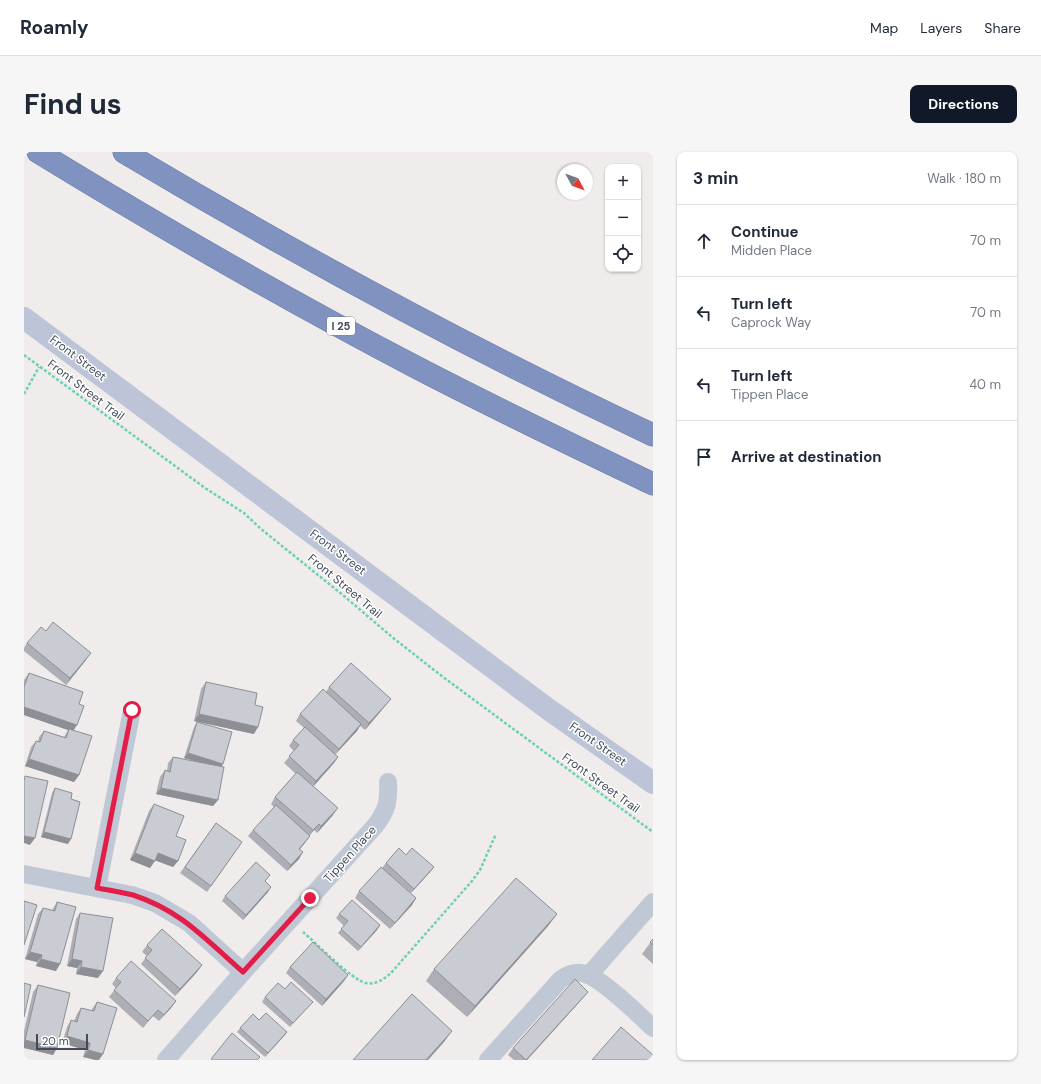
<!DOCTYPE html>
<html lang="en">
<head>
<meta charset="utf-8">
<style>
  body { margin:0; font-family:"DM Sans",sans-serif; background:#f6f6f7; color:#1f2937 }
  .controls { position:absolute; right:12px; top:12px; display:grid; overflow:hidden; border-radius:8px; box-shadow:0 1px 3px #0004 }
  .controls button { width:36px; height:36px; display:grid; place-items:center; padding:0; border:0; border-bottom:1px solid #e0e1e3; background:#fff; color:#1f2937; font:20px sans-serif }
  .compass { position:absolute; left:533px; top:12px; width:36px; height:36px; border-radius:50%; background:#fff; box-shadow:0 1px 3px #0004; rotate:131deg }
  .scale { position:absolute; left:12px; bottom:10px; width:52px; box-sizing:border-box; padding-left:4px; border:2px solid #434b5a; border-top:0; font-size:11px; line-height:14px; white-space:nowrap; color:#434b5a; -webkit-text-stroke:3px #fff; paint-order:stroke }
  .stop { position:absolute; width:12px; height:12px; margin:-9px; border:3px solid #e11d48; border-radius:50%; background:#fff }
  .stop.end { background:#e11d48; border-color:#fff; box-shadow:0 1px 4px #0008 }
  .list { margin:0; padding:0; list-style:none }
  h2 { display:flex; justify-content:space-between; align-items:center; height:52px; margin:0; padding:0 16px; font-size:17px }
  h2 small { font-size:13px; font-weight:400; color:#747a83 }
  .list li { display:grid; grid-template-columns:26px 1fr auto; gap:12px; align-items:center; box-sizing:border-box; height:72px; padding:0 16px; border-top:1px solid #e0e1e3 }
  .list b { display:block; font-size:15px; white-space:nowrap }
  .list p { margin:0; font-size:13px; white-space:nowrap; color:#747a83 }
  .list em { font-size:13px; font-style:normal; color:#747a83 }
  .icon { flex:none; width:22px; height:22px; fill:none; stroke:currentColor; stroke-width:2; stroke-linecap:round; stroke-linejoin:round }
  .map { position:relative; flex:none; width:629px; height:908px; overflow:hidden; border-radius:8px }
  header { display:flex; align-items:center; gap:24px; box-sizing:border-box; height:56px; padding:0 20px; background:#fff; border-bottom:1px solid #e0e1e3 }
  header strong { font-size:19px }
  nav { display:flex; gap:22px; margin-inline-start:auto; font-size:14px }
  .intro { display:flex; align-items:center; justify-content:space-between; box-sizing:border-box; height:96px; padding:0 24px }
  h1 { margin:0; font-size:28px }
  .button { padding:10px 18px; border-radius:8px; background:#111827; color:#fff; font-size:14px; font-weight:700 }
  main { display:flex; gap:24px; padding:0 24px }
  aside { flex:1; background:#fff; border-radius:8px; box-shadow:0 1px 3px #0004 }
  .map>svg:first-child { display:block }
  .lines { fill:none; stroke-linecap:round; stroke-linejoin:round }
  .motorway-casing { stroke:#6b7daa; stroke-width:23 }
  .path { stroke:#6cd0b2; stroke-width:2.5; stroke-dasharray:3 2; stroke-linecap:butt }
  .minor { stroke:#c1c8d5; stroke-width:18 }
  .secondary { stroke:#bdc4d7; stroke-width:22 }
  .motorway { stroke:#8092bf; stroke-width:22 }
  .wall { fill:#aeafb6 }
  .shaded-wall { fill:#8d8f94 }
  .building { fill:#caccd4; stroke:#8d8f94 }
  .route { stroke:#e11d48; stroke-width:5 }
  .labels { text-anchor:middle; stroke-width:3; stroke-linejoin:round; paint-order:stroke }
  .shield { fill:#fff; stroke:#7b818c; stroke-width:1 }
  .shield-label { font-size:11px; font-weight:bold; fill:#434b5a }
  .street-label { font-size:12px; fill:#434b5a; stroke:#fff }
</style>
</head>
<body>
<header>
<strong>Roamly</strong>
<nav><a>Map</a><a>Layers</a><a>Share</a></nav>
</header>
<div class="intro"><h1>Find us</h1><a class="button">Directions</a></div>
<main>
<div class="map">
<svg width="629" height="908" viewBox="0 0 629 908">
  <rect width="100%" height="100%" fill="#efeceb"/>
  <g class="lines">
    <!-- motorway casing -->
    <g class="motorway-casing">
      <g id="motorway">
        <path d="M14,0c121,74 246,146 372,212 80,42 162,81 243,120"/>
        <path d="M100,0c171,102 348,198 529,283"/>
      </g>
    </g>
    <!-- path -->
    <g class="path">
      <path d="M0,203l181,133 39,25 17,16 83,67 48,41 51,40 210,155"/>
      <path d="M0,242l15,-27"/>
      <path d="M279,780c12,10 50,49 63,51 10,2 18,-4 25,-10l81,-92 8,-11 16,-36"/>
    </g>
    <!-- minor -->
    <g class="minor">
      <path d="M0,722l108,21 23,8 34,20 54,49"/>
      <path d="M73,736l35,-178"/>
      <path d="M565,823l64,-73"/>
      <path d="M142,908l77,-88 132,-146c12,-15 14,-25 13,-44"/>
      <path d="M464,908l73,-81c7,-4 12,-7 20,-6 17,1 58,42 72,55"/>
    </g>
    <!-- secondary -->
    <path class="secondary" d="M0,166l524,391 105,74"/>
    <!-- motorway -->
    <use href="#motorway" class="motorway"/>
  </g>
  <!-- wall -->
  <g class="wall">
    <path d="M3,491l59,17 -20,25 -42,-34v-3z"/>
    <path d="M5,521l50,31 -5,26 5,45 -5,7 -49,-16 6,-19 5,-6 2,1 1,-5 5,-6 20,6 4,-7 -44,-15v-35z"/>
    <path d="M182,530l49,23 -1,29 -60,-13 7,-32z"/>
    <path d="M305,535l57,18 -21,25 -5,-4 -3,5 -22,23 3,3 -4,6 -21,23 20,29 -16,18 -3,-3 -5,6h1l-10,13 -1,10 -12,12 -39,-35 5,-6 21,-23 -3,-3 4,-7 21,-23 -12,-11 10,-12 -5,-5 4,-6 11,-12 -8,-7 4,-7 26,-22z"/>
    <path d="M173,570l26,42 -2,3 -3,33 -5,6 -57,-12 4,-17 5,-7 2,1 1,-8 5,-6 24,5 -13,-4 10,-31z"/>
    <path d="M31,636l16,11 -3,45 -27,-7 11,-44z"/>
    <path d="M130,652l22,32 2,25 -5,6 -18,-7 -5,8 -20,-8 19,-49z"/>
    <path d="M192,671l26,19 -35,50 -27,-19z"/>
    <path d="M382,703l28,12 -4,5 -19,21 -29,-25 4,-5z"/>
    <path d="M243,728l-2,1 3,11 -25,28 -21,-19 3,-5z"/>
    <path d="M335,739l57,7 -4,7 -22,24 -35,-31z"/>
    <path d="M33,750l-1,69 -20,-5 1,-4 -12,-3 13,-45 5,-6 9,2z"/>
    <path d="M56,761l18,65 -22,-4 1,-6 -10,-2 9,-47z"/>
    <path d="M315,762l41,11 -3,5 -19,21 -20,-18 6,-7 -8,-8z"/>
    <path d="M533,762l-9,12 -81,91 -41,-36 8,-12z"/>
    <path d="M629,787v25l-11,-10z"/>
    <path d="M123,793l55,20 -5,7 -22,24 -34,-32 6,-8 -5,-4z"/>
    <path d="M266,815l58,8 -4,6 -22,25 -36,-33z"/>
    <path d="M92,826l60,23 -5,7 -12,13 -6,-5 -10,12 -34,-31 7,-9 -4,-4z"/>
    <path d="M14,833l19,63 -4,7 -29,-7v-17l9,-39z"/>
    <path d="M261,837l28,13 -4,4 -19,21 -28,-25 3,-5z"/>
    <path d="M559,846l-56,62h-13l-6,-5 5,-7z"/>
    <path d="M73,850l6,52 -20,3 2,-7 -23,-7 5,-16 4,-7 3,1 3,-7 4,-6 11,3v-2z"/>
    <path d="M216,876l47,4 -3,4 -19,21 -28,-25z"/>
  </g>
  <!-- shaded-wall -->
  <g class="shaded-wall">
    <path d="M67,501l-5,7 -20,25 4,-7z"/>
    <path d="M367,547l-5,6 -21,25 4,-7z"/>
    <path d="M0,555l53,18 -4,6 -4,-2 -1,1 -44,-15z"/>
    <path d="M175,562l59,13 -4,7 -60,-13z"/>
    <path d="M337,572l-4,7 -23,25 5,-7z"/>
    <path d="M164,601l35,11 -3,4 -36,-10z"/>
    <path d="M314,605l-4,6 -22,25 4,-7z"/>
    <path d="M5,607l50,16 -5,7 -49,-16z"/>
    <path d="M137,636l57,12 -5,6 -57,-12z"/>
    <path d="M314,656l-5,7 -16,18 4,-7z"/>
    <path d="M295,672l-5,6 -6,7 5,-7z"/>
    <path d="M20,680l27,7 -3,5 -27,-7z"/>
    <path d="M0,684l11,2 -5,7 -6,-2z"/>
    <path d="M286,684l-5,7 -10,12 4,-6z"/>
    <path d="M279,700l-4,7 -12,12 4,-6z"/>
    <path d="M111,701l20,8 -5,7 -20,-8z"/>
    <path d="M134,701l20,8 -5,6 -19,-7z"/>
    <path d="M410,715l-4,5 -19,21 3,-4z"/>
    <path d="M247,735l-3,5 -25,28 3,-5z"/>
    <path d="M392,746l-4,7 -22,24 5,-6z"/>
    <path d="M533,762l-9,12 -81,91 8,-11z"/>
    <path d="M356,773l-3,5 -19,21 3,-4z"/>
    <path d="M6,800l12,3 -5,7 -12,-3z"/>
    <path d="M17,807l19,5 -4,7 -20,-5z"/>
    <path d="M48,807l10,2 -5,7 -10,-2z"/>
    <path d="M178,813l-5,7 -22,24 5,-7z"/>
    <path d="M57,815l22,4 -5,7 -22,-4z"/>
    <path d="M324,823l-4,6 -22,25 4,-7z"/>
    <path d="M564,840l-5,6 -56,62h-1z"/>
    <path d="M152,849l-5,7 -12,13 5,-6z"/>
    <path d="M428,879l-8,11 -16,18h-2z"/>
    <path d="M263,880l-3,4 -19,21 3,-4z"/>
    <path d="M43,884l23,7 -5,7 -23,-7z"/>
    <path d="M1,888l32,8 -4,7 -29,-7v-6z"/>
    <path d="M64,898l15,4 -4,6h-4l-12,-3z"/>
  </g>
  <!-- building -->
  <g class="building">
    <path d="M29,470l38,31 -21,25 -43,-35 14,-16 5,4z"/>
    <path d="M327,511l40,36 -22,24 -40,-36z"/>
    <path d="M5,521l54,19 -4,12 5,2 -7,19 -53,-18v-20z"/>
    <path d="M182,530l51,11 -2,12 8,2 -5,20 -59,-13z"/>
    <path d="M299,537l38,35 -22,25 -39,-35z"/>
    <path d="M173,570l35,10 -9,32 -35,-11z"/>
    <path d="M281,575l33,30 -22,24 -27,-25 10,-11 -6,-5z"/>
    <path d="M45,577l23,7 -13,39 -50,-16 7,-18 4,1 4,-11 22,7z"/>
    <path d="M149,605l51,10 -6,33 -57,-12 4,-18 5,2z"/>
    <path d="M273,620l41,36 -17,18 -2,-2 -6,6 -38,-33z"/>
    <path d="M1,624l23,5 -13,57 -11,-2v-55z"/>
    <path d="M31,636l17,5 -1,6 9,3 -9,37 -27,-7z"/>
    <path d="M130,652l30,12 -8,20 10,4 -8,21 -20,-8 -3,8 -20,-8z"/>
    <path d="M252,653l34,31 -11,13 4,3 -12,13 -38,-35z"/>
    <path d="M192,671l26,19 -31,44 -26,-19z"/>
    <path d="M375,696l7,7 6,-7 22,19 -20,22 -28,-26z"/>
    <path d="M232,710l14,13 -5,6 6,6 -25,28 -21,-19z"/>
    <path d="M357,715l35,31 -21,25 -36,-32z"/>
    <path d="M492,726l41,36 -82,92 -41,-37z"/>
    <path d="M328,748l28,25 -19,22 -20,-18 7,-8 -9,-7z"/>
    <path d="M0,749l13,4 -13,40z"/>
    <path d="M33,750l19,5 -16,57 -19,-5 1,-4 -12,-3 13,-44 12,3z"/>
    <path d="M56,761l33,5 -10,53 -22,-4 1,-6 -10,-2z"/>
    <path d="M138,777l40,36 -22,24 -35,-31 7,-8 -5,-5z"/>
    <path d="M629,787v6l-3,-3z"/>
    <path d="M289,790l35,33 -22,24 -36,-32z"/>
    <path d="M107,809l45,40 -12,14 -6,-5 -10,11 -34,-31 7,-8 -5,-4z"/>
    <path d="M551,827l13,13 -62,68 -13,-12z"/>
    <path d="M267,830l22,20 -20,21 -28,-26 13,-14 7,6z"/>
    <path d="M0,831l7,2 -7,32z"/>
    <path d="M14,833l32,8 -13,55 -32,-8z"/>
    <path d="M388,842l40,37 -26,29h-73z"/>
    <path d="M73,850l20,6 -14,46 -15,-4 2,-7 -23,-7 4,-16 6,2 4,-14 13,3z"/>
    <path d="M242,861l21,19 -19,21 -28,-25 13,-14 6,6z"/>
    <path d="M597,875l32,28v5h-61z"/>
    <path d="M208,881l28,24 -3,3h-44l-2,-1z"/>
  </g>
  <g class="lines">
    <!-- route -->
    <path class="route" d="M108,558l-35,178c12,2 25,4 36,7 49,16 73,45 110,77l67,-74"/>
  </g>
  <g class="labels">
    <!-- shield labels -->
    <rect class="shield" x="303" y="165" width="28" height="18" rx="3"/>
    <g class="shield-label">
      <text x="317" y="178">I 25</text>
    </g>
    <!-- street labels -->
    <g class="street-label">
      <text transform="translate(54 206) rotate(37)" y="4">Front Street</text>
      <text transform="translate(62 238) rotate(37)" y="4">Front Street Trail</text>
      <text transform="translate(314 400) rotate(37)" y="4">Front Street</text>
      <text transform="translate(321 434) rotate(40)" y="4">Front Street Trail</text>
      <text transform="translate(574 592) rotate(35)" y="4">Front Street</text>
      <text transform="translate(577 631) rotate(36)" y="4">Front Street Trail</text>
      <text transform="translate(326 702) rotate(-48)" y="4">Tippen Place</text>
    </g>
  </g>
</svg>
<div class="controls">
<button>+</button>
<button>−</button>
<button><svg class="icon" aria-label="locate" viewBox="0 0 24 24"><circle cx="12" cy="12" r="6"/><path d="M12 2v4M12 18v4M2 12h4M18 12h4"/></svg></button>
</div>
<svg class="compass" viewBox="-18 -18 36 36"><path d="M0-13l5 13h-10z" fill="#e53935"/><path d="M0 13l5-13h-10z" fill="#747a83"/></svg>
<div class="scale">20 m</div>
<div class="stop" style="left:108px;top:558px"></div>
<div class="stop end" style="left:286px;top:746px"></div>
</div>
<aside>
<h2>3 min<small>Walk · 180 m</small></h2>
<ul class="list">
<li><svg class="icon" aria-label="ahead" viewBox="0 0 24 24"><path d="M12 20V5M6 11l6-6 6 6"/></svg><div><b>Continue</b><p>Midden Place</p></div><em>70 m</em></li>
<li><svg class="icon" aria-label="left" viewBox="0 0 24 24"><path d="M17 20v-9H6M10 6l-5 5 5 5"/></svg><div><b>Turn left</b><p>Caprock Way</p></div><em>70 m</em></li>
<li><svg class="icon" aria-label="left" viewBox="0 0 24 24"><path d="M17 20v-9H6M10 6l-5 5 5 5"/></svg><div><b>Turn left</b><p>Tippen Place</p></div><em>40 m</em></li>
<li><svg class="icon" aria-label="arrive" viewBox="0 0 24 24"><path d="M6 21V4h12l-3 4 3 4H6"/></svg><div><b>Arrive at destination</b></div></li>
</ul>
</aside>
</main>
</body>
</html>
